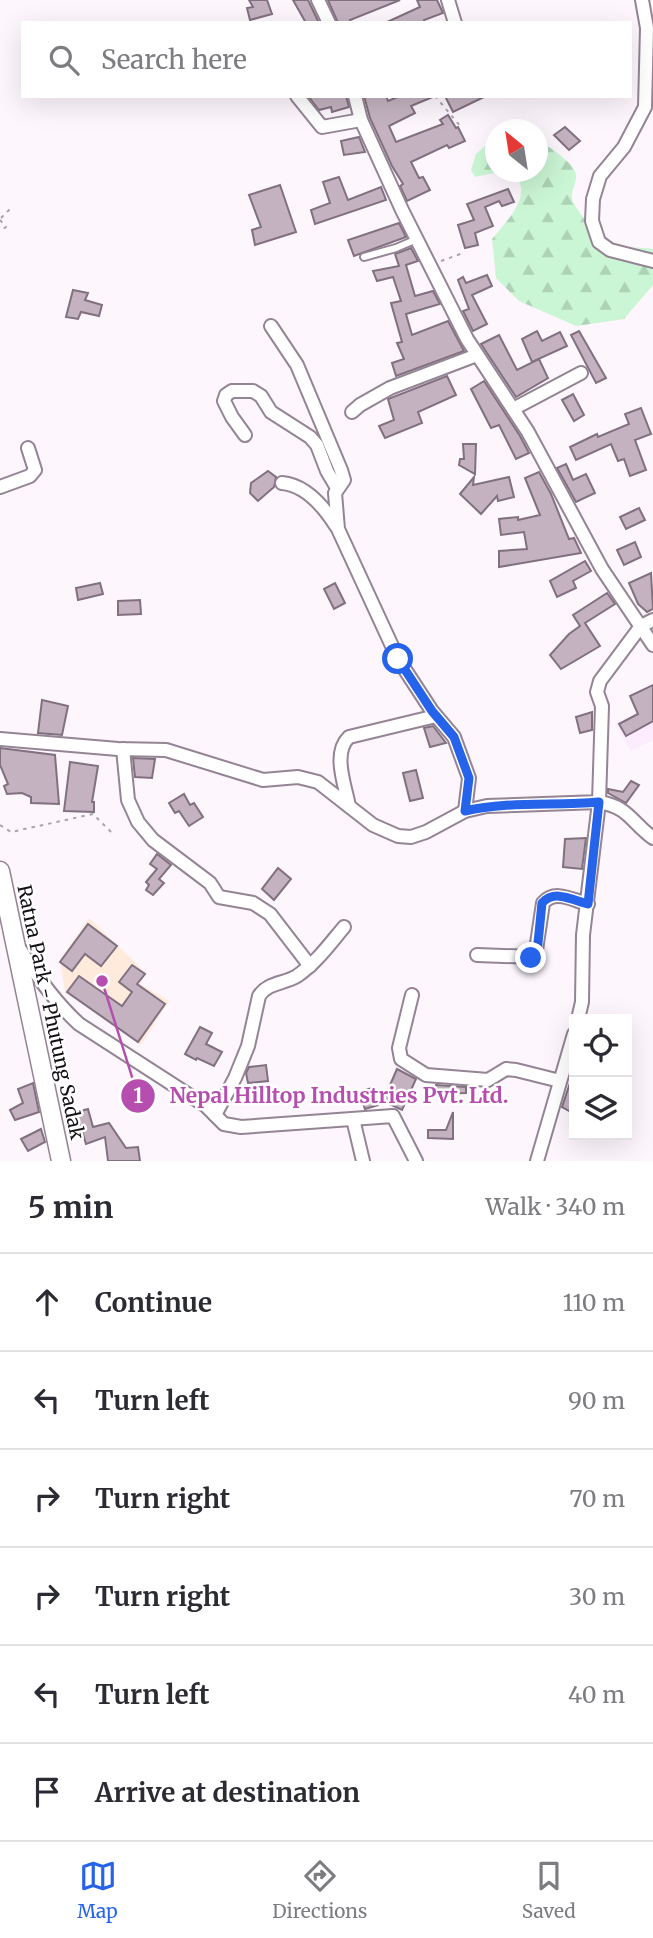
<!DOCTYPE html>
<html lang="en">
<head>
<meta charset="utf-8">
<style>
  body { margin:0; font-family:Merriweather,serif; background:#f2f2f3; color:#2b2b33 }
  .controls { position:absolute; right:21px; bottom:21px; display:grid; overflow:hidden; border-radius:0px; box-shadow:0 7px 28px #0002 }
  .controls button { width:63px; height:63px; display:grid; place-items:center; padding:0; border:0; border-bottom:2px solid #e1e1e2; background:#fff; color:#2b2b33; font:35px sans-serif }
  .compass { position:absolute; left:485px; top:119px; width:63px; height:63px; border-radius:50%; background:#fff; box-shadow:0 7px 28px #0002; rotate:330deg }
  .stop { position:absolute; width:21px; height:21px; margin:-16px; border:5px solid #2563eb; border-radius:50%; background:#fff }
  .stop.end { background:#2563eb; border-color:#fff; box-shadow:0 2px 7px #0008 }
  .list { margin:0; padding:0; list-style:none }
  h2 { display:flex; justify-content:space-between; align-items:center; height:91px; margin:0; padding:0 28px; font-size:30px }
  h2 small { font-size:23px; font-weight:400; color:#7c7c81 }
  .list li { display:grid; grid-template-columns:46px 1fr auto; gap:21px; align-items:center; box-sizing:border-box; height:98px; padding:0 28px; border-top:2px solid #e1e1e2 }
  .list b { display:block; font-size:26px; white-space:nowrap }
  .list em { font-size:23px; font-style:normal; color:#7c7c81 }
  .icon { flex:none; width:38px; height:38px; fill:none; stroke:currentColor; stroke-width:2; stroke-linecap:round; stroke-linejoin:round }
  .map { position:relative; flex:none; width:653px; height:1161px; overflow:hidden }
  .search { position:absolute; background:#fff; box-shadow:0 7px 28px #0002; left:21px; right:21px; top:21px; height:77px; display:flex; align-items:center; gap:18px; box-sizing:border-box; padding:0 24px; border-radius:0px; color:#7c7c81; font-size:26px }
  .sheet { height:679px; background:#fff }
  nav { display:flex; justify-content:space-around; align-items:center; box-sizing:border-box; height:98px; border-top:2px solid #e1e1e2; background:#fff; font-size:19px; color:#7c7c81 }
  nav a { display:grid; justify-items:center; gap:4px }
  nav .on { color:#2563eb }
  .map>svg:first-child { display:block }
  .built { fill:#fdebfe }
  .industrial { fill:#ffeadc }
  .forest { fill:url(#forest-firs) }
  .building { fill:#c4b2c1; stroke:#81707f; stroke-width:2 }
  .lines { fill:none; stroke-linecap:round; stroke-linejoin:round }
  .lane-casing { stroke:#948494; stroke-width:10 }
  .street-casing { stroke:#948494; stroke-width:16 }
  .secondary-casing { stroke:#948494; stroke-width:21 }
  .path { stroke:#aaa4ab; stroke-width:2; stroke-dasharray:3.5 5; stroke-linecap:butt }
  .lane { stroke:#fff; stroke-width:6 }
  .street { stroke:#fff; stroke-width:12 }
  .secondary { stroke:#fff; stroke-width:18 }
  .route { stroke:#2563eb; stroke-width:9 }
  .labels { text-anchor:middle; stroke-width:5; stroke-linejoin:round; paint-order:stroke }
  .street-label { font-size:19px; fill:#150f16; stroke:#fff }
  .leader { fill:none; stroke:#b64eb0; stroke-width:2.5 }
  .callout-dot { fill:#b64eb0; stroke:#fff; stroke-width:2.5 }
  .mark-label { font-size:21px; text-anchor:middle; font-weight:bold; fill:#fff }
  .callout-label { font-size:21px; text-anchor:middle; font-weight:bold; fill:#b64eb0; stroke:#fff; stroke-width:5; stroke-linejoin:round; paint-order:stroke }
</style>
</head>
<body>
<div class="map">
<svg width="653" height="1161" viewBox="0 0 653 1161">
  <defs>
    <pattern id="forest-firs" width="22" height="20" patternUnits="userSpaceOnUse" patternTransform="scale(1.75)"><rect width="22" height="20" fill="#cbf6d5"/><path d="M5 1l3.5 6h-7zM16 11l3.5 6h-7z" fill="#add2b6"/></pattern>
  </defs>
  <rect width="100%" height="100%" fill="#fdf6fd"/>
  <!-- built -->
  <path class="built" d="M653,704v36l-22,11 -16,-27z"/>
  <!-- industrial -->
  <path class="industrial" d="M89,918l57,55 -6,11 29,17 -28,44 -76,-53 -5,-32z"/>
  <!-- forest -->
  <g class="forest">
    <path d="M495,137l1,35h2l-23,5 -4,-7 5,-16z"/>
    <path d="M538,141c10,4 32,20 37,30 4,9 -4,18 -3,27 2,11 27,40 38,45 12,5 30,4 43,6v36l-29,34 -48,7 -57,-25 -23,-23 -4,-39c15,-19 44,-45 20,-67h26z"/>
  </g>
  <!-- building -->
  <g class="building">
    <path d="M249,0h18l5,14 -22,6 -3,-12 6,-1z"/>
    <path d="M293,0h15l11,23h-13z"/>
    <path d="M328,0h72l-50,20 1,3h-13z"/>
    <path d="M417,0h20l6,13 -19,7 1,3h-40l35,-16z"/>
    <path d="M308,96h38l3,11 -17,5 -1,-5 -12,3z"/>
    <path d="M364,96h22l2,5 12,-5h35l-24,10 4,7 -26,13 7,16 47,-18 -3,-4 8,-5 8,13 2,-1 7,14 -16,7 -2,-3 -36,17 8,16 4,-1 7,13 -23,11 -7,-15 3,-2 -11,-18 -22,-48z"/>
    <path d="M445,96h41l-33,16z"/>
    <path d="M565,127l15,14 -11,9 -15,-15z"/>
    <path d="M359,137l6,15 -21,3 -3,-14z"/>
    <path d="M339,177l9,23 33,-13 5,13 -71,24 -4,-14 19,-7 -7,-21z"/>
    <path d="M280,185l16,47 -41,13 -3,-15 9,-3 -12,-32z"/>
    <path d="M508,189l6,13 -12,4 -3,-5 -14,6 8,19 -18,7 3,12 -13,3 -7,-23 16,-5 -7,-16z"/>
    <path d="M399,223l7,14 -52,19 -6,-16z"/>
    <path d="M411,248l7,13 -12,4 9,31 18,-5 7,13 -34,10 6,21 36,-14 16,30 -68,25 -4,-13 12,-4 -7,-16 5,-1 -11,-39 10,-2 -8,-24 -16,4 -4,-10 26,-5 -4,-12z"/>
    <path d="M487,275l5,11 -20,9 15,29 -14,7 -10,-20 6,-2 -11,-29 5,-3 3,6z"/>
    <path d="M73,290l15,3 -3,7 17,5 -3,11 -18,-4 -3,7 -12,-2z"/>
    <path d="M537,331l5,10 18,-9 7,14 -35,16 -10,-23z"/>
    <path d="M579,331l27,47 -10,5 -25,-48z"/>
    <path d="M499,335l18,35 22,-11 9,19 -32,19 -35,-53z"/>
    <path d="M447,376l9,19 -38,17 4,11 -37,15 -6,-12 15,-6 -6,-21z"/>
    <path d="M484,381l36,55 9,17 -13,6 -17,-34 -8,3 -20,-39z"/>
    <path d="M573,394l11,21 -10,6 -12,-21z"/>
    <path d="M641,408l10,26 -16,6 11,30 -16,6 -6,-17 -6,2 -7,-17 -35,16 -6,-13 27,-13 1,3 31,-13 -4,-10z"/>
    <path d="M463,444h13l-1,30 -16,-9 1,-6h4z"/>
    <path d="M566,464l7,16 13,-6 9,19 -19,9 -19,-34z"/>
    <path d="M268,471l8,6 -2,10 -16,14 -8,-8 1,-10z"/>
    <path d="M539,472l12,22 18,45 5,-1 7,15 -82,14v-16l28,-2 -3,-17 -23,3 -2,-16 19,-2v3l22,-5 -15,-37z"/>
    <path d="M474,477l-1,8 36,-8 5,20 -16,4 -1,-5 -16,18 -21,-20z"/>
    <path d="M639,508l6,12 -19,9 -6,-12z"/>
    <path d="M635,542l6,15 -17,8 -7,-15z"/>
    <path d="M585,561l6,10 -18,10 3,7 -19,9 -7,-16z"/>
    <path d="M651,573l2,36 -6,3 -9,-8 -9,-21z"/>
    <path d="M100,583l3,11 -25,6 -2,-12z"/>
    <path d="M335,583l10,20 -11,6 -10,-20z"/>
    <path d="M607,593l8,11 -30,19 15,23 -39,23 -11,-14 19,-21 11,-8 -7,-11z"/>
    <path d="M140,600l1,14 -23,1v-14z"/>
    <path d="M653,685v36l-27,15 -7,-12 19,-10 -8,-18z"/>
    <path d="M42,700l26,6 -6,29 -24,-2z"/>
    <path d="M592,712v18l-12,3 -4,-16z"/>
    <path d="M433,726l13,17 -16,4 -6,-19z"/>
    <path d="M0,748l55,7 4,49 -28,-1v-6l-9,-4 -15,1 -3,-8 4,-2 -8,-19z"/>
    <path d="M133,758l22,1 -3,19 -17,-1z"/>
    <path d="M70,762l28,4 -6,36h2v10l-30,-1z"/>
    <path d="M416,770l7,28 -13,3 -7,-28z"/>
    <path d="M631,781l8,4 -13,18 -18,-10v-4l15,3z"/>
    <path d="M184,794l6,11 4,-2 9,14 -14,9 -10,-15 -4,2 -6,-10z"/>
    <path d="M586,838l-4,31 -19,-2 2,-28z"/>
    <path d="M157,854l14,11 -12,14 5,4 -11,12 -7,-5 3,-5 -3,-3 11,-13 -7,-5z"/>
    <path d="M278,868l13,11 -17,21 -12,-11z"/>
    <path d="M88,924l29,22 -16,20 -16,-12 -13,17 -12,-9z"/>
    <path d="M132,965l13,9 -8,10 28,20 -27,38 -71,-50 12,-16 43,30 10,-14 -13,-10z"/>
    <path d="M200,1027l12,6 -6,11 16,8 -8,14 -17,-8 -1,2 -11,-6z"/>
    <path d="M266,1065l2,16 -20,2 -2,-10 3,-6z"/>
    <path d="M397,1069l19,10 -14,31 -19,-9z"/>
    <path d="M574,1071v32l-3,9 -9,-5z"/>
    <path d="M33,1083l6,29 -24,8 -5,-10 13,-7 -5,-14z"/>
    <path d="M436,1085l30,2v6l-32,1z"/>
    <path d="M372,1088l6,17 -13,4 -6,-17z"/>
    <path d="M88,1109l5,18 16,-4 17,25 12,-1 2,14h-32l-3,-24 -19,7 -6,-20 -4,1 -3,-12z"/>
    <path d="M453,1112v27l-25,-1v-8h18z"/>
    <path d="M41,1129l4,13 -17,9 -7,-12z"/>
  </g>
  <g class="lines">
    <!-- lane casing -->
    <g class="lane-casing">
      <path id="lane" d="M364,257l32,-9 21,-9"/>
    </g>
    <!-- street casing -->
    <g class="street-casing">
      <g id="street">
        <path d="M318,0l11,23"/>
        <path d="M448,0l7,23"/>
        <path d="M642,0l5,28 -2,79 -21,40 -24,29 -7,23 -1,22 7,21 11,8 43,11"/>
        <path d="M297,96l25,31 39,-7"/>
        <path d="M355,96l6,24 41,90 65,129 61,93 74,137 51,76"/>
        <path d="M271,326l26,39 44,105 3,10 -9,13 3,36 60,130 34,52 22,26 15,41 -4,33"/>
        <path d="M513,409l68,-36"/>
        <path d="M352,412l8,-7 30,-17 87,-33"/>
        <path d="M245,435l-13,-18 -8,-16 2,-6 6,-4h21l8,5 10,16 39,25 7,8 10,26 10,17"/>
        <path d="M282,483c24,2 42,24 54,43"/>
        <path d="M0,487l30,-11 5,-6 -7,-22"/>
        <path d="M0,739l118,10 48,1 97,30 35,-3 20,5 55,43 25,11 13,1 15,-5 39,-21 22,-5 112,-4 3,-96 -5,-14 3,-11 41,-55 12,-6"/>
        <path d="M123,749l5,51 10,22 15,18 57,43 9,14 34,6 17,11 40,52"/>
        <path d="M349,806c-4,-21 -17,-53 0,-69l87,-21"/>
        <path d="M20,949c17,28 35,53 59,75l127,82 18,18 17,3 152,-11 23,45"/>
        <path d="M477,955l58,2 8,-54c12,-14 29,-3 45,1"/>
        <path d="M412,995l-13,53 2,11 25,16 62,5 18,-11 10,1 44,11"/>
        <path d="M578,1019l4,-17 1,-67 16,-133c30,5 32,20 54,36"/>
        <path d="M215,1115l20,-37 13,-32 11,-50c9,-14 25,-12 38,-20 19,-13 32,-31 47,-49"/>
        <path d="M353,1119l10,42"/>
        <path d="M537,1161l37,-127"/>
      </g>
    </g>
    <!-- secondary casing -->
    <g class="secondary-casing">
      <path id="secondary" d="M0,871l61,290"/>
    </g>
    <!-- path -->
    <g class="path">
      <path d="M435,96l26,31"/>
      <path d="M1,218l9,-9"/>
      <path d="M0,220l6,7 -6,4"/>
      <path d="M441,261l22,-8"/>
      <path d="M0,825l11,7 82,-18 21,21"/>
    </g>
    <!-- lane -->
    <use href="#lane" class="lane"/>
    <!-- street -->
    <use href="#street" class="street"/>
    <!-- secondary -->
    <use href="#secondary" class="secondary"/>
  </g>
  <g class="lines">
    <!-- route -->
    <path class="route" d="M398,659l34,52 22,26 15,41 -4,33c43,-10 90,-5 134,-9l-11,102c-16,-4 -33,-15 -46,-1l-5,50 -2,4 -4,1"/>
  </g>
  <g class="labels">
    <!-- street labels -->
    <g class="street-label">
      <text transform="translate(51 1012) rotate(78)" y="7">Ratna Park - Phutung Sadak</text>
    </g>
  </g>
  <!-- callouts -->
  <path class="leader" d="M102 981L138 1096"/>
  <g class="callout-dot">
    <circle cx="102" cy="981" r="7"/>
    <circle cx="138" cy="1096" r="18"/>
  </g>
  <g class="mark-label">
    <text x="138" y="1103">1</text>
  </g>
  <g class="callout-label">
    <text x="339" y="1103">Nepal Hilltop Industries Pvt. Ltd.</text>
  </g>
</svg>
<div class="controls">
<button><svg class="icon" aria-label="locate" viewBox="0 0 24 24"><circle cx="12" cy="12" r="6"/><path d="M12 2v4M12 18v4M2 12h4M18 12h4"/></svg></button>
<button><svg class="icon" aria-label="layers" viewBox="0 0 24 24"><path d="M12 4l9 5-9 5-9-5zM3 14l9 5 9-5"/></svg></button>
</div>
<svg class="compass" viewBox="-18 -18 36 36"><path d="M0-13l5 13h-10z" fill="#e53935"/><path d="M0 13l5-13h-10z" fill="#7c7c81"/></svg>
<div class="stop" style="left:398px;top:659px"></div>
<div class="stop end" style="left:531px;top:958px"></div>
<div class="search"><svg class="icon" aria-label="search" viewBox="0 0 24 24"><circle cx="10" cy="10" r="6"/><path d="M15 15l6 6"/></svg>Search here</div>
</div>
<section class="sheet">
<h2>5 min<small>Walk · 340 m</small></h2>
<ul class="list">
<li><svg class="icon" aria-label="ahead" viewBox="0 0 24 24"><path d="M12 20V5M6 11l6-6 6 6"/></svg><div><b>Continue</b></div><em>110 m</em></li>
<li><svg class="icon" aria-label="left" viewBox="0 0 24 24"><path d="M17 20v-9H6M10 6l-5 5 5 5"/></svg><div><b>Turn left</b></div><em>90 m</em></li>
<li><svg class="icon" aria-label="right" viewBox="0 0 24 24"><path d="M7 20v-9h11M14 6l5 5-5 5"/></svg><div><b>Turn right</b></div><em>70 m</em></li>
<li><svg class="icon" aria-label="right" viewBox="0 0 24 24"><path d="M7 20v-9h11M14 6l5 5-5 5"/></svg><div><b>Turn right</b></div><em>30 m</em></li>
<li><svg class="icon" aria-label="left" viewBox="0 0 24 24"><path d="M17 20v-9H6M10 6l-5 5 5 5"/></svg><div><b>Turn left</b></div><em>40 m</em></li>
<li><svg class="icon" aria-label="arrive" viewBox="0 0 24 24"><path d="M6 21V4h12l-3 4 3 4H6"/></svg><div><b>Arrive at destination</b></div></li>
</ul>
</section>
<nav>
<a class="on"><svg class="icon" aria-label="map" viewBox="0 0 24 24"><path d="M3 6l6-2 6 2 6-2v14l-6 2-6-2-6 2zM9 4v14M15 6v14"/></svg>Map</a>
<a><svg class="icon" aria-label="directions" viewBox="0 0 24 24"><path d="M12 3l9 9-9 9-9-9zM9 14v-3h6M13 9l2 2-2 2"/></svg>Directions</a>
<a><svg class="icon" aria-label="saved" viewBox="0 0 24 24"><path d="M7 4h10v16l-5-4-5 4z"/></svg>Saved</a>
</nav>
</body>
</html>
